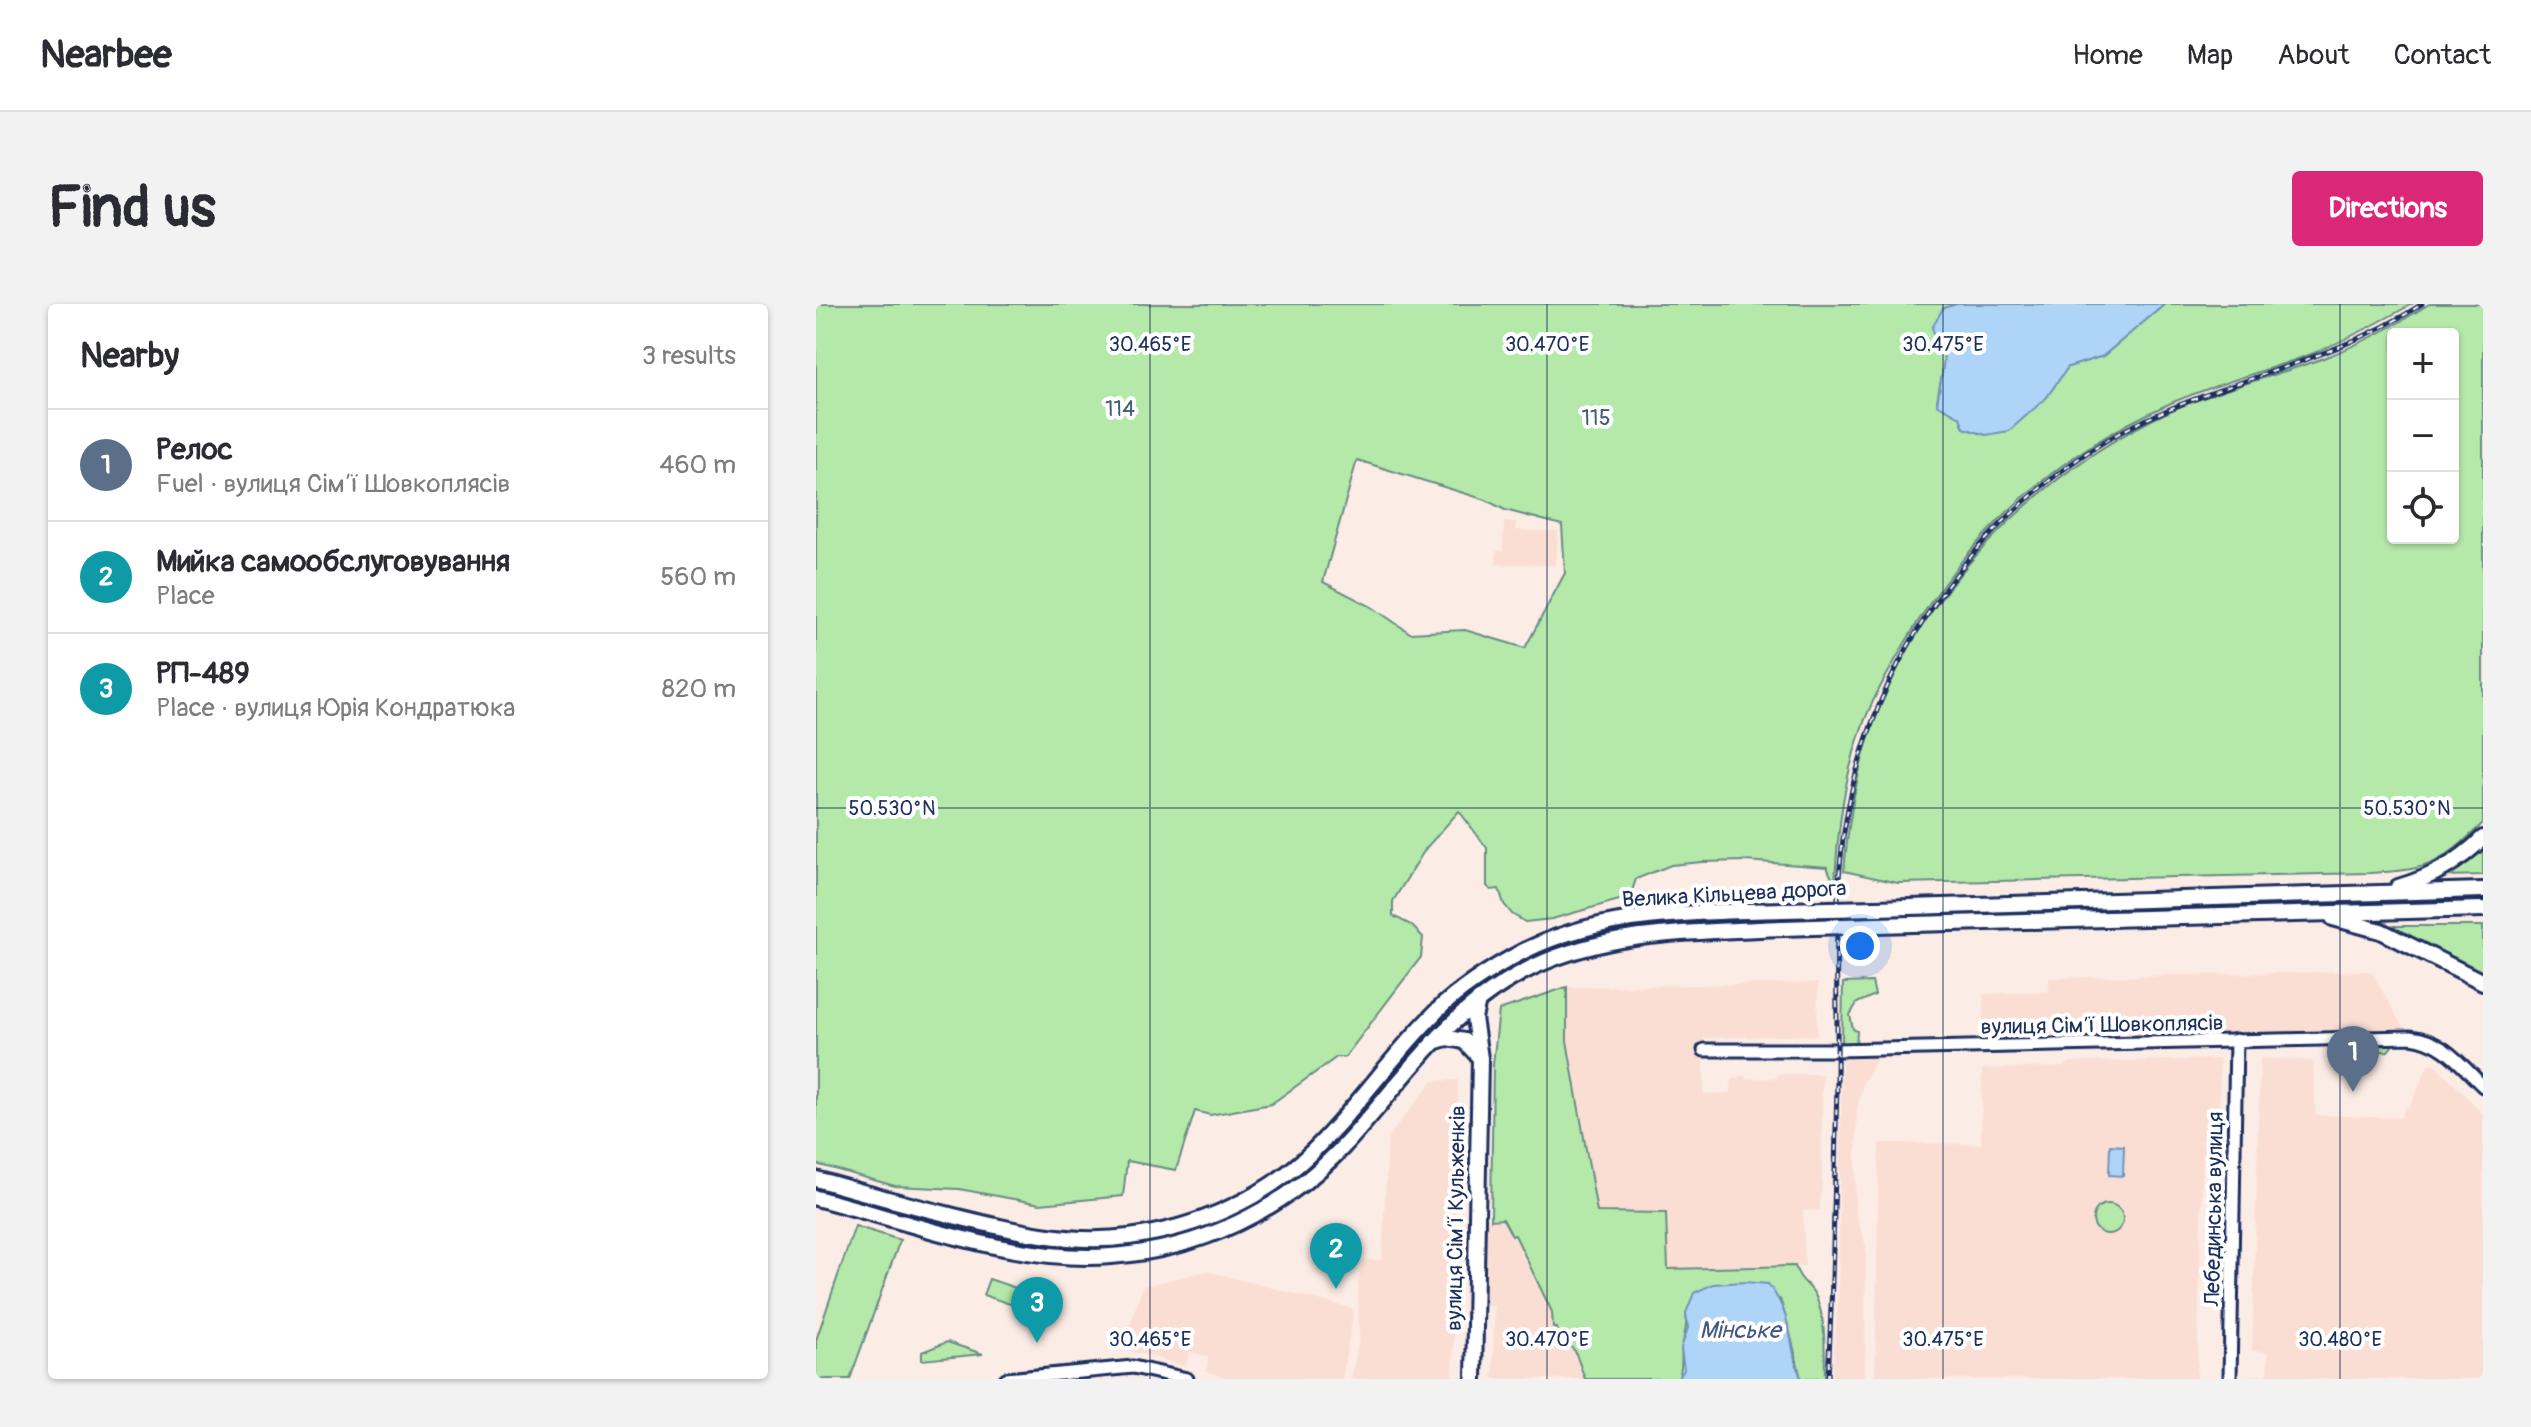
<!DOCTYPE html>
<html lang="en">
<head>
<meta charset="utf-8">
<style>
  body { margin:0; font-family:Pangolin,sans-serif; background:#f2f2f3; color:#2b2b33 }
  .controls { position:absolute; right:24px; top:24px; display:grid; overflow:hidden; border-radius:8px; box-shadow:0 2px 6px #0004 }
  .controls button { width:72px; height:72px; display:grid; place-items:center; padding:0; border:0; border-bottom:2px solid #e1e1e2; background:#fff; color:#2b2b33; font:40px sans-serif }
  .you { position:absolute; left:1044px; top:642px; width:28px; height:28px; margin:-20px; border:6px solid #fff; border-radius:50%; background:#1a73e8; box-shadow:0 0 0 12px #1a73e833 }
  .badge { display:grid; place-items:center; width:52px; height:52px; border-radius:50%; background:#db2777; color:#fff; font-size:26px; font-weight:700 }
  .pin { position:absolute; translate:-50% -66px; filter:drop-shadow(0 2px 4px #0008) }
  .pin::after { content:''; position:absolute; top:42px; width:28px; height:24px; background:inherit; clip-path:polygon(0 0,100% 0,50% 100%) }
  .list { margin:0; padding:0; list-style:none }
  h2 { display:flex; justify-content:space-between; align-items:center; height:104px; margin:0; padding:0 32px; font-size:34px }
  h2 small { font-size:26px; font-weight:400; color:#7c7c81 }
  .list li { display:grid; grid-template-columns:52px 1fr auto; gap:24px; align-items:center; box-sizing:border-box; height:112px; padding:0 32px; border-top:2px solid #e1e1e2 }
  .list b { display:block; font-size:30px; white-space:nowrap }
  .list p { margin:0; font-size:26px; white-space:nowrap; color:#7c7c81 }
  .list em { font-size:26px; font-style:normal; color:#7c7c81 }
  .icon { flex:none; width:44px; height:44px; fill:none; stroke:currentColor; stroke-width:2; stroke-linecap:round; stroke-linejoin:round }
  .map { position:relative; flex:none; width:1667px; height:1075px; overflow:hidden; border-radius:8px }
  header { display:flex; align-items:center; gap:48px; box-sizing:border-box; height:112px; padding:0 40px; background:#fff; border-bottom:2px solid #e1e1e2 }
  header strong { font-size:38px }
  nav { display:flex; gap:44px; margin-inline-start:auto; font-size:28px }
  .intro { display:flex; align-items:center; justify-content:space-between; box-sizing:border-box; height:192px; padding:0 48px }
  h1 { margin:0; font-size:56px }
  .button { padding:20px 36px; border-radius:8px; background:#db2777; color:#fff; font-size:28px; font-weight:700 }
  main { display:flex; gap:48px; padding:0 48px }
  aside { flex:1; background:#fff; border-radius:8px; box-shadow:0 2px 6px #0004 }
  .map>svg:first-child { display:block }
  .built { fill:#faded4 }
  .green { fill:#b5e9aa; stroke:#688c84; stroke-width:2; fill-rule:evenodd }
  .water { fill:#aed5f8; stroke:#7393ba; stroke-width:2 }
  .lines { fill:none; stroke-linecap:round; stroke-linejoin:round }
  .minor-casing { stroke:#1b2f5e; stroke-width:17 }
  .major-casing { stroke:#1b2f5e; stroke-width:20 }
  .minor { stroke:#fff; stroke-width:11 }
  .major { stroke:#fff; stroke-width:14 }
  .rail-casing { stroke:#1b2f5e; stroke-width:5 }
  .rail { stroke:#fff; stroke-width:2; stroke-dasharray:6; stroke-linecap:butt }
  .major-bridge-casing { stroke:#1b2f5e; stroke-width:20; stroke-linecap:butt }
  .major-bridge { stroke:#fff; stroke-width:14 }
  .ticks { fill:none; stroke:#1b2f5e; stroke-width:2; stroke-opacity:0.45 }
  .labels { text-anchor:middle; stroke-width:8; stroke-linejoin:round; paint-order:stroke }
  .park-label { font-size:22px; fill:#425e71; stroke:#fff }
  .street-label { font-size:22px; fill:#1b2f5e; stroke:#fff }
  .water-label { font-size:24px; font-style:italic; fill:#405884; stroke:#fff }
  .ticks-label { font-size:20px; text-anchor:middle; fill:#1b2f5e; stroke:#fff; stroke-width:8; stroke-linejoin:round; paint-order:stroke }
</style>
</head>
<body>
<header>
<strong>Nearbee</strong>
<nav><a>Home</a><a>Map</a><a>About</a><a>Contact</a></nav>
</header>
<div class="intro"><h1>Find us</h1><a class="button">Directions</a></div>
<main>
<aside>
<h2>Nearby<small>3 results</small></h2>
<ul class="list">
<li><span class="badge" style="background:#5c6f8a">1</span><div><b>Релос</b><p>Fuel · вулиця Сімʼї Шовкоплясів</p></div><em>460 m</em></li>
<li><span class="badge" style="background:#0f9aa8">2</span><div><b>Мийка самообслуговування</b><p>Place</p></div><em>560 m</em></li>
<li><span class="badge" style="background:#0f9aa8">3</span><div><b>РП-489</b><p>Place · вулиця Юрія Кондратюка</p></div><em>820 m</em></li>
</ul>
</aside>
<div class="map">
<svg width="1667" height="1075" viewBox="0 0 1667 1075">
  <rect width="100%" height="100%" fill="#fcece6"/>
  <filter id="ink" filterUnits="userSpaceOnUse"><feTurbulence type="fractalNoise" baseFrequency=".0125" numOctaves="2"/><feDisplacementMap in="SourceGraphic" scale="16" xChannelSelector="R" yChannelSelector="G"/><feConvolveMatrix kernelMatrix="1 2 1 2 8 2 1 2 1" color-interpolation-filters="sRGB"/></filter>
  <g filter="url(#ink)">
    <!-- built -->
    <g class="built">
      <path d="M688,218h12v8l42,1 -2,34 -60,-1v-13h7z"/>
      <path d="M1555,667l33,58 -421,11v-46l66,-3v-13z"/>
      <path d="M1002,679l-1,52 -113,3v56l27,-1v-14h8v-3h7v3l31,-1 1,-4h44v117l-2,5v14l-17,1 2,55 -138,3 -70,-57 -30,-171v-54z"/>
      <path d="M1064,749l-16,28 -7,27 -2,102 11,36 -1,133h-33l6,-83 4,-242z"/>
      <path d="M1444,754l53,3 3,54 85,3 4,-10 5,-1 18,-42 6,-2 49,51v265h-232v-3l16,-1 1,-19 -1,-4 -15,-1z"/>
      <path d="M1404,755l-2,95 -15,1 -6,224h-322l4,-236 102,1 1,-75 82,-2 5,-5z"/>
      <path d="M642,776l-5,299h-102l8,-39 -1,-58 5,-22h19l6,-123 45,-56z"/>
      <path d="M670,915h17l9,17 3,-1 37,77 1,15 4,1 1,7 5,7 12,9 10,28h-92l1,-72 -9,-2z"/>
      <path d="M391,967l147,38 -12,70h-114l-22,-8 2,-14 -18,-5 -5,14 -63,-18 21,-62z"/>
    </g>
    <!-- green -->
    <g class="green">
      <path d="M0,0h1141l-8,3 -8,34 4,17 -8,43 23,16 4,11 22,7 60,-37 22,-31 35,-11 62,-52h247c-32,18 -64,35 -98,49 -47,18 -97,30 -143,50 -116,51 -203,132 -266,240 -16,28 -33,56 -44,87 -17,49 -24,103 -26,155l-8,-18 -82,-6 -43,1 -31,3 -35,14 -6,18 -78,22 -27,3 -13,-8 -8,-10 -5,-15 -8,1 -4,-4v-38l-28,-37 -33,37 -33,53v15l18,9 12,12 -2,20 -76,100h-8l-66,47 -61,11 -15,-4 -19,59 -49,-9 -4,35 -83,8 -81,-15 -64,-3 -79,-22zM541,156l129,40 19,10 57,15 3,48 -40,75 -60,-18 -55,3 -38,-26 -49,-25z"/>
      <path d="M1613,0h54v519c-43,42 -54,47 -113,50l-472,10 -54,-12c4,-46 11,-93 26,-137 47,-142 168,-262 302,-324 47,-21 100,-33 149,-51 38,-14 74,-33 108,-55zM1637,30v204h-60v-204z"/>
      <path d="M1667,542v29l-38,1z"/>
      <path d="M1571,622h96v50z"/>
      <path d="M1056,678l3,13 -18,8 -7,12 3,14 4,2 -1,14h-12l-2,-4 1,-58z"/>
      <path d="M751,683v54l30,171 69,1 2,56 127,-3c5,17 16,18 21,31 11,26 8,55 9,82h-24c-6,-27 -12,-54 -21,-80l-94,14c2,14 -2,21 -4,34 -2,14 2,18 -4,32h-93l-10,-28 -7,-7h-5l-5,-9 -1,-7h-4l-1,-16 -37,-77 -3,1 -9,-17 -12,1 2,-155 6,-55z"/>
      <path d="M1571,737l5,5 -4,5 -33,2 -5,-5 4,-6z"/>
      <circle cx="1292" cy="915" r="15"/>
      <path d="M39,922l45,14 -50,139h-34v-39z"/>
      <path d="M173,975l36,12 -6,16 -36,-12z"/>
      <path d="M131,1038l36,12 -61,6v-8z"/>
    </g>
    <!-- water -->
    <g class="water">
      <path d="M1141,0h208l-62,52 -35,11 -22,31 -37,33 -23,4 -22,-7 -4,-11 -23,-13c2,-16 10,-45 5,-59 -3,-7 -8,-9 -10,-17l11,-20z"/>
      <path d="M1294,841l14,1 -1,30 -14,-1z"/>
      <path d="M929,978l23,2c18,22 21,44 26,71 1,8 5,16 7,24h-123l6,-9 -3,-22 7,-20 -2,-15 8,-20 19,-9z"/>
    </g>
    <g class="lines">
      <!-- minor casing -->
      <g class="minor-casing">
        <g id="minor">
          <path d="M888,746h133l573,-13c33,3 51,28 73,49"/>
          <path d="M190,1075l127,-12 54,12"/>
          <path d="M1414,1075l6,-339"/>
        </g>
      </g>
      <!-- major casing -->
      <g class="major-casing">
        <g id="major">
          <path d="M1582,583c35,-10 59,-24 85,-49"/>
          <path d="M1060,604l607,-18"/>
          <path d="M1517,614l48,13 102,51"/>
          <path d="M1061,621l606,-16"/>
          <path d="M617,738l14,-4 17,3 15,16"/>
          <path d="M0,875c45,13 89,25 134,36 60,15 118,30 179,22 68,-9 135,-38 184,-86 42,-41 75,-90 116,-132 23,-25 52,-44 82,-61 81,-47 180,-45 271,-48"/>
          <path d="M0,894c91,23 201,66 295,58 87,-6 171,-45 231,-108 64,-68 103,-139 191,-181 78,-37 166,-35 250,-39"/>
          <path d="M658,1075l6,-321 -6,-40 4,-17"/>
        </g>
      </g>
      <!-- minor -->
      <use href="#minor" class="minor"/>
      <!-- major -->
      <use href="#major" class="major"/>
      <!-- rail casing -->
      <g class="rail-casing">
        <path id="rail" d="M1012,1075c5,-99 7,-199 9,-298 1,-71 -3,-144 3,-215 14,-169 108,-319 248,-414 102,-69 231,-80 334,-148"/>
      </g>
      <!-- rail -->
      <use href="#rail" class="rail"/>
      <!-- major-bridge casing -->
      <g class="major-bridge-casing">
        <g id="major-bridge">
          <path d="M966,606l94,-2"/>
          <path d="M967,624l94,-3"/>
        </g>
      </g>
      <!-- major-bridge -->
      <use href="#major-bridge" class="major-bridge"/>
    </g>
  </g>
  <!-- ticks -->
  <path class="ticks" d="M334,0v1075M731,0v1075M1127,0v1075M1524,0v1075M0,504h1667"/>
  <g class="labels">
    <!-- park labels -->
    <g class="park-label">
      <text x="304" y="112">114</text>
      <text x="780" y="121">115</text>
    </g>
    <!-- street labels -->
    <g class="street-label">
      <text transform="translate(918 589) rotate(-3)" y="8">Велика Кільцева дорога</text>
      <text transform="translate(1286 720) rotate(-1)" y="8">вулиця Сімʼї Шовкоплясів</text>
      <text transform="translate(1397 905) rotate(-89)" y="8">Лебединська вулиця</text>
      <text transform="translate(639 914) rotate(-89)" y="8">вулиця Сімʼї Кульженків</text>
    </g>
    <!-- water labels -->
    <g class="water-label">
      <text x="924" y="1034">Мінське</text>
    </g>
  </g>
  <g class="ticks-label">
    <text x="334" y="47">30.465°E</text>
    <text x="731" y="47">30.470°E</text>
    <text x="1127" y="47">30.475°E</text>
    <text x="76" y="511">50.530°N</text>
    <text x="1591" y="511">50.530°N</text>
    <text x="334" y="1042">30.465°E</text>
    <text x="731" y="1042">30.470°E</text>
    <text x="1127" y="1042">30.475°E</text>
    <text x="1524" y="1042">30.480°E</text>
  </g>
</svg>
<div class="controls">
<button>+</button>
<button>−</button>
<button><svg class="icon" aria-label="locate" viewBox="0 0 24 24"><circle cx="12" cy="12" r="6"/><path d="M12 2v4M12 18v4M2 12h4M18 12h4"/></svg></button>
</div>
<div class="you"></div>
<div class="pin badge" style="left:1537px;top:788px;background:#5c6f8a">1</div>
<div class="pin badge" style="left:520px;top:985px;background:#0f9aa8">2</div>
<div class="pin badge" style="left:221px;top:1039px;background:#0f9aa8">3</div>
</div>
</main>
</body>
</html>
